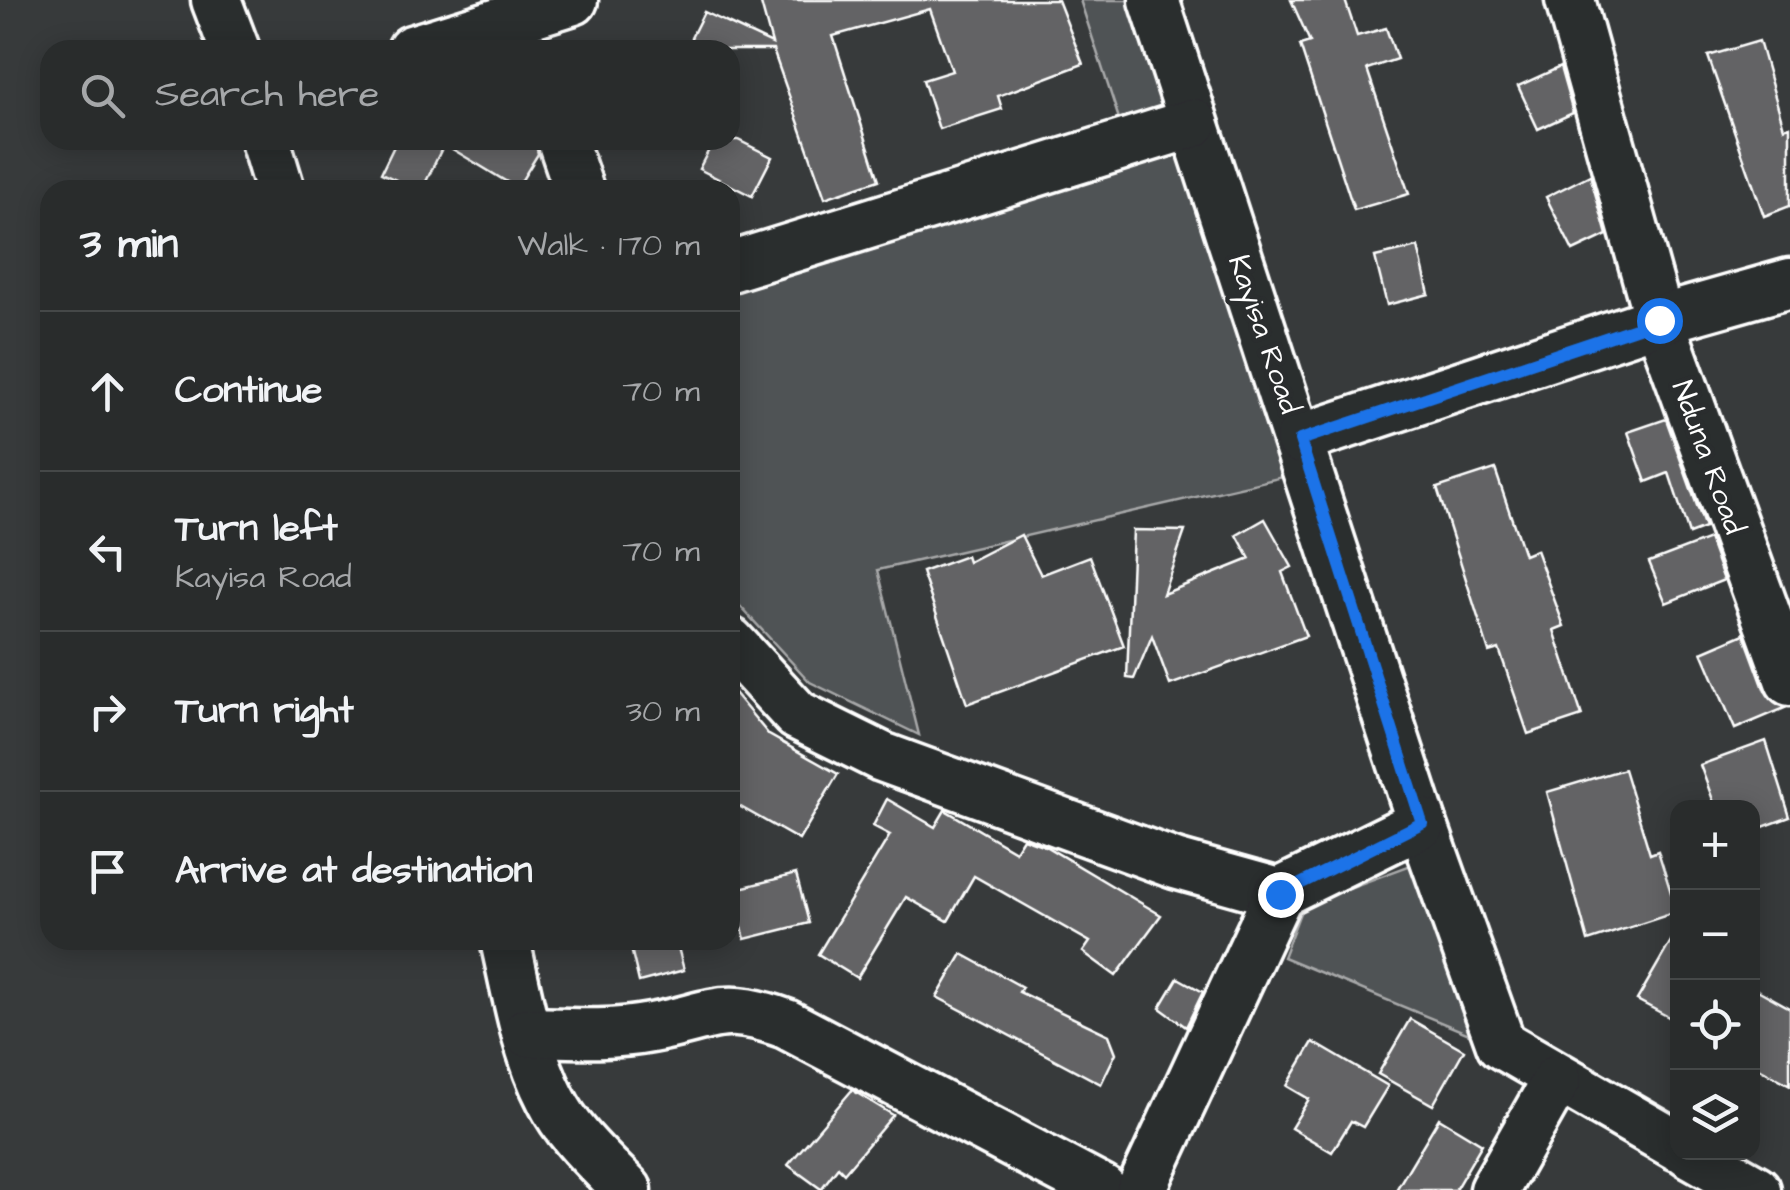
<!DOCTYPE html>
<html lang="en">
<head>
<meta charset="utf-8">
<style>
  body { margin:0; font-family:"Architects Daughter",sans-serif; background:#313434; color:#f1f3f6 }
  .controls { position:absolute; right:30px; bottom:30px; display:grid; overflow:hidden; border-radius:20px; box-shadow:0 5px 25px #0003 }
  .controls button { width:90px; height:90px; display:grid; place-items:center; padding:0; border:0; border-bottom:2px solid #454848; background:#292c2c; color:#f1f3f6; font:50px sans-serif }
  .stop { position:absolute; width:30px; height:30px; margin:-22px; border:8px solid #1a73e8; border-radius:50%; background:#fff }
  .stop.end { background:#1a73e8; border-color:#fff; box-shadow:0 2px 10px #0008 }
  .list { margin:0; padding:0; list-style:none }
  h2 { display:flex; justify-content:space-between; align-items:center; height:130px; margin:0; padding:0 40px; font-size:42px }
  h2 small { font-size:32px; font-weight:400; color:#a5a7a9 }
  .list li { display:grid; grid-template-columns:65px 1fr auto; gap:30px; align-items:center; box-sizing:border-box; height:160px; padding:0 40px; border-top:2px solid #454848 }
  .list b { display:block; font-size:38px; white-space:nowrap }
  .list p { margin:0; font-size:32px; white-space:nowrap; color:#a5a7a9 }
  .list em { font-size:32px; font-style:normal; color:#a5a7a9 }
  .icon { flex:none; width:55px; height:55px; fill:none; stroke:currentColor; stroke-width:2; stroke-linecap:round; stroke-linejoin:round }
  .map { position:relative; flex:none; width:1790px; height:1190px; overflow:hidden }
  .search { position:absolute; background:#292c2c; box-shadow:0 5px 25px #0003; left:40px; top:40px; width:700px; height:110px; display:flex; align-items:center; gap:25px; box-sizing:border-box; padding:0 35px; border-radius:30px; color:#a5a7a9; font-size:38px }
  .panel { position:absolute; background:#292c2c; box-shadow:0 5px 25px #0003; left:40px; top:180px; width:700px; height:770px; border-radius:30px }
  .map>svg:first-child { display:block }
  .green { fill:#505354; stroke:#a8a9aa; stroke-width:2.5 }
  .building { fill:#636465; stroke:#fff; stroke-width:2.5 }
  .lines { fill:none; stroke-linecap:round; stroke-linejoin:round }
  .minor-casing { stroke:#fff; stroke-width:55 }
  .minor { stroke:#2a2d2e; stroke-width:48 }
  .route { stroke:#1a73e8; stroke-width:12 }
  .labels { text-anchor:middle; stroke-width:9; stroke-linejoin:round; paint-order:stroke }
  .street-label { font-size:30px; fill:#fff; stroke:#2a2d2e }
</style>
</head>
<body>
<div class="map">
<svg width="1790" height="1190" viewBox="0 0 1790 1190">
  <rect width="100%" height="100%" fill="#373a3b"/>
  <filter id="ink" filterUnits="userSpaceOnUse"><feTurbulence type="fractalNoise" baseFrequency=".01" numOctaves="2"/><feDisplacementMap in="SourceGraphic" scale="20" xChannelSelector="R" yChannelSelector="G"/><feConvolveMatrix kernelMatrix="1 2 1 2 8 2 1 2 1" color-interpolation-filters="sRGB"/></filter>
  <g filter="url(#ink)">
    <!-- green -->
    <g class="green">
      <path d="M1080,0h63l25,108 -48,14z"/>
      <path d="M1185,142l111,332 -418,96 41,165 -109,-53 -71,-77 -9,-19v-303z"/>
      <path d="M1419,862l67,179 -203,-84 20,-52z"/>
    </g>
    <!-- building -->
    <g class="building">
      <path d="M760,0h298l25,64 -85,32 4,13 -63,20 -16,-49 29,-9 -22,-62 -97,27 46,144 -54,18 -52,-148h-88l19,-38 68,32z"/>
      <path d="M1291,0h54l12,36 29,-8 11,31 -30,10 42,125 -55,16 -54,-165 10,-3z"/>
      <path d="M1759,41l25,87 6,-2v80l-26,10 -56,-160z"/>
      <path d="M1560,67l13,46 -35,16 -20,-43z"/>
      <path d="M397,140h138l3,14 -21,34 -73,-44 -22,46h-5l-36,-17z"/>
      <path d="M714,140h24l34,17 -20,39 -53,-27z"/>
      <path d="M1590,175l17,60 -34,16 -27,-54z"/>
      <path d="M1418,247l11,47 -42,11 -12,-48z"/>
      <path d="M1666,419l39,109 -16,6 -20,-61 -23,9 -18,-50z"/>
      <path d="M1495,469l29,86 12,-5 28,76 -10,4 28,86 -54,18 -29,-85 -10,3 -52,-164z"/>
      <path d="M1265,519l27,48 -10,5 24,64 -136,49 -18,-49 -18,43 -7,-1 6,-148 52,1 -22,63 87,-35 -13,-24z"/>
      <path d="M1021,535l20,40 49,-19 34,90 -157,58 -45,-132 44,-16 2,6z"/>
      <path d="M1709,539l15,41 -58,23 -17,-41z"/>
      <path d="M1744,634l21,57 20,17 -50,21 -33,-77z"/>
      <path d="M730,688l39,47 69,39 -39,66 -69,-39z"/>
      <path d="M1766,741l24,76 -38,14v-23h-36l-16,-43z"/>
      <path d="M1624,769l26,85 8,-3 19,61 -89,29 -41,-149z"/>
      <path d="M887,799l48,28 10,-17 70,41 8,-13 22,8 116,69 -45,61 -33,-24 7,-10 -116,-66 -26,45 -42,-24 -49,81 -39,-24 72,-119 -17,-9z"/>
      <path d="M796,874l13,49 -64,16 -13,-49z"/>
      <path d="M1678,929v93l-41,-22z"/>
      <path d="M629,940h47l8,30 -45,12z"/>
      <path d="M962,954l60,33 -3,5 90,43 7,18 -15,31 -164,-87z"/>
      <path d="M1178,978l25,14 -17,35 -26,-19z"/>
      <path d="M1752,987l38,21v77l-38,-21z"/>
      <path d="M1410,1019l54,31 -31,55 -55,-31z"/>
      <path d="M1313,1042l75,44 -25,41 -12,-6 -19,31 -41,-24 18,-29 -22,-13z"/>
      <path d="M852,1090l41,25 -49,58 -6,-6 -17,22 -33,-24z"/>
      <path d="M1439,1118l43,26 -27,46h-59z"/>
    </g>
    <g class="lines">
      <!-- minor casing -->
      <g class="minor-casing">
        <g id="minor">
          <path d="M216,0l19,50"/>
          <path d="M1154,0l268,823 79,221 177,102"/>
          <path d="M1570,0l89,320 131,361"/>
          <path d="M412,50l161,-50"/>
          <path d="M265,140l15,50"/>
          <path d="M562,140l17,50"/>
          <path d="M730,267l463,-144"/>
          <path d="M1300,439l359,-119 131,-37"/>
          <path d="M730,642l67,73 85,42 293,107 104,29 143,-70"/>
          <path d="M505,940c12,53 21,111 46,159 17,35 50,64 76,91"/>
          <path d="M527,1032c41,1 83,4 124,-4 62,-11 70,-28 135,-4l316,166"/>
          <path d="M1689,1152l67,38"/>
          <path d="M1141,1190l138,-297"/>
          <path d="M1494,1190l63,-111"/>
        </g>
      </g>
      <!-- minor -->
      <use href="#minor" class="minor"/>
    </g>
  </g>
  <g class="lines" filter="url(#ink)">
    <!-- route -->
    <path class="route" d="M1280,894l142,-71 -122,-383 359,-120"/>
  </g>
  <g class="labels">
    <!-- street labels -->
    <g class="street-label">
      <text transform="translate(1265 334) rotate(71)" y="10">Kayisa Road</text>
      <text transform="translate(1709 457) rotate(70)" y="10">Nduna Road</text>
    </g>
  </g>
</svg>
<div class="controls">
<button>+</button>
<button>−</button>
<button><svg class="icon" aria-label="locate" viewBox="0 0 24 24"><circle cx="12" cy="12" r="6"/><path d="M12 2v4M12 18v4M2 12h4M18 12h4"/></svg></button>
<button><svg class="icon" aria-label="layers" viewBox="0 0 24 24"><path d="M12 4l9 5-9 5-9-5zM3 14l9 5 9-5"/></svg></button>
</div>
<div class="stop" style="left:1659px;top:320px"></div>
<div class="stop end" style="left:1280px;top:894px"></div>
<div class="search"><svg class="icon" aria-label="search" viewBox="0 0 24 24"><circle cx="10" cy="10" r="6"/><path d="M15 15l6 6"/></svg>Search here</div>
<section class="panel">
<h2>3 min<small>Walk · 170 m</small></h2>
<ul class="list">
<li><svg class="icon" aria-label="ahead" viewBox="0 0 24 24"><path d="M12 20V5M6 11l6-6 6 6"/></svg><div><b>Continue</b></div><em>70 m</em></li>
<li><svg class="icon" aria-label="left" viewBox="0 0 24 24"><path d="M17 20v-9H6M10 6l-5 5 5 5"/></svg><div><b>Turn left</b><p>Kayisa Road</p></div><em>70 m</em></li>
<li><svg class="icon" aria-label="right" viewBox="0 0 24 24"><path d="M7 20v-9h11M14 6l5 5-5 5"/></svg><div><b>Turn right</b></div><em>30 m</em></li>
<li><svg class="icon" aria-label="arrive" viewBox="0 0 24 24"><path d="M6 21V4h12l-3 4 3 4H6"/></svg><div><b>Arrive at destination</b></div></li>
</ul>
</section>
</div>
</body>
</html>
